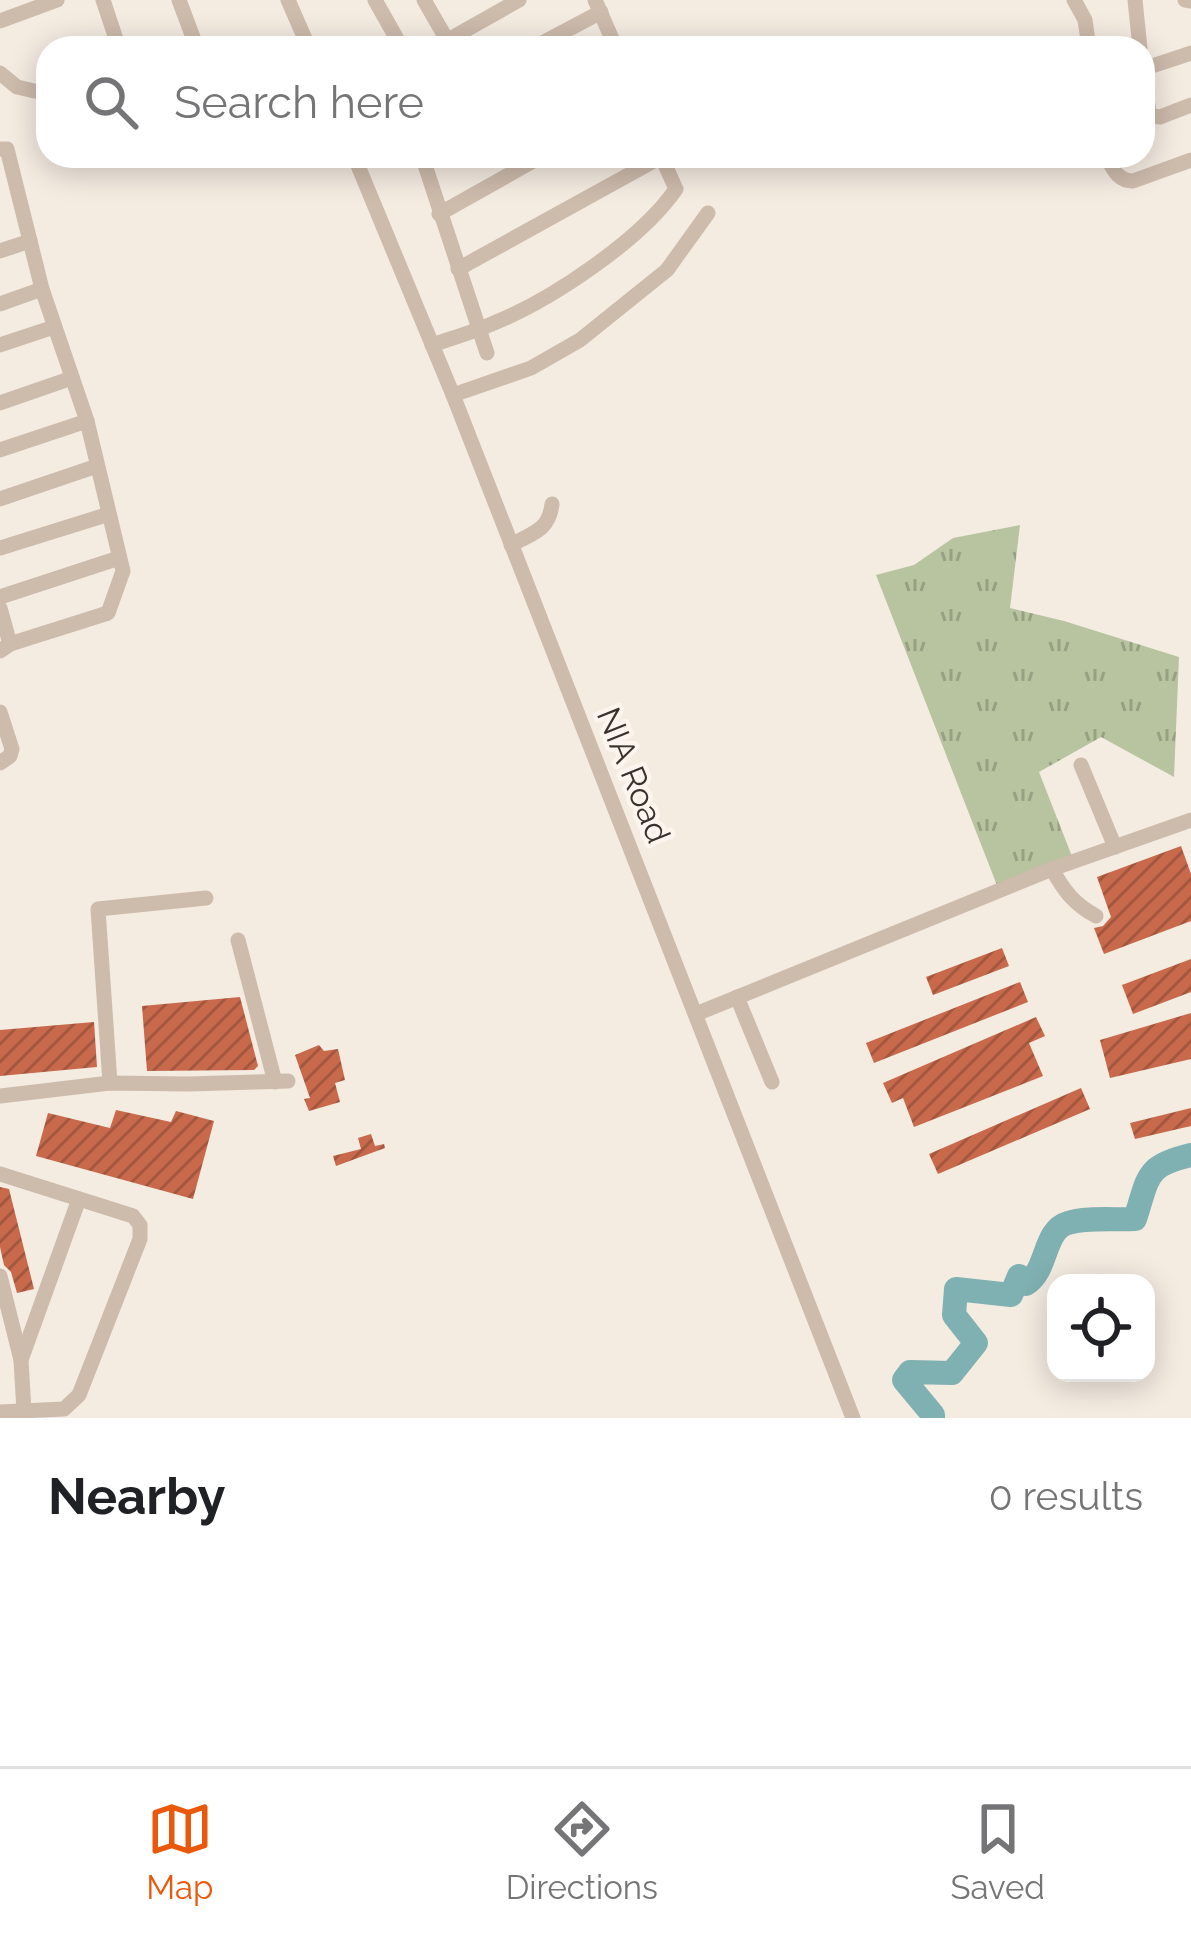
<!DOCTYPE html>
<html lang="en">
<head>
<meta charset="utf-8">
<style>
  body { margin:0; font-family:Raleway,sans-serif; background:#f6f6f6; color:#202124 }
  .controls { position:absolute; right:36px; bottom:36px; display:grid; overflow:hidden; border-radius:24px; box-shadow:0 6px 30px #0003 }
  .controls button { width:108px; height:108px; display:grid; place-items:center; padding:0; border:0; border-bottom:3px solid #e0e0e0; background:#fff; color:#202124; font:60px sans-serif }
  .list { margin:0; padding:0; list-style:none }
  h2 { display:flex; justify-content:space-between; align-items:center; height:156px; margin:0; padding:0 48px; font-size:51px }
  h2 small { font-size:39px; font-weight:400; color:#757577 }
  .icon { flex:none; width:66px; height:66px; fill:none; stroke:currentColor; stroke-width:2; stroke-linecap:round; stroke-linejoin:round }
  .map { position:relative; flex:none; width:1191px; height:1418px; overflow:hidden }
  .search { position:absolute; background:#fff; box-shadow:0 6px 30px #0003; left:36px; right:36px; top:36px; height:132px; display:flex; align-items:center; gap:30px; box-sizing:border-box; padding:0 42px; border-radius:36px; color:#757577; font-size:45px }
  .sheet { height:348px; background:#fff }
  nav { display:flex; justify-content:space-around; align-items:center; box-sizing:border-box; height:168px; border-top:3px solid #e0e0e0; background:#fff; font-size:33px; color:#757577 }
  nav a { display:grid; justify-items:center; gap:6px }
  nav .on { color:#ea580c }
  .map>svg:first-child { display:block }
  .grass { fill:url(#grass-tufts) }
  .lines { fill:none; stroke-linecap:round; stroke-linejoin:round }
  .river { stroke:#7fb0b2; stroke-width:24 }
  .building { fill:url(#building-hatch) }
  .minor { stroke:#cdbbac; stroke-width:15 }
  .labels { text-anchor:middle; stroke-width:9; stroke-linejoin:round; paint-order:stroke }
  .street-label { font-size:33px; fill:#3b302b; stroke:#fbf5ee }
</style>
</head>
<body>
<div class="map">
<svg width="1191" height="1418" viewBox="0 0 1191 1418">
  <defs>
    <pattern id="grass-tufts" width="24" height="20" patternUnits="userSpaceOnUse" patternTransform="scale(3)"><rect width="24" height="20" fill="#b8c4a0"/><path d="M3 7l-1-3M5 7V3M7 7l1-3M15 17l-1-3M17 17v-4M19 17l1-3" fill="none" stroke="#97a083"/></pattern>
    <pattern id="building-hatch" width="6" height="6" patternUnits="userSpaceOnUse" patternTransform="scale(3)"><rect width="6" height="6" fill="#c8694b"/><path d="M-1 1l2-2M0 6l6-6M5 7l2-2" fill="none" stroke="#a4573f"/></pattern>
  </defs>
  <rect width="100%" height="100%" fill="#f4ebe1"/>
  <!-- grass -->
  <path class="grass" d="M1020,525l-10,83 54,13 115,36 -5,120 -73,-40 -62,35 36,92 -75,29 -124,-318 38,-10 39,-27z"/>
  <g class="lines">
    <!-- river -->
    <path class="river" d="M933,1418v-3l-29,-35 6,-8 42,1 24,-30 -22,-28 2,-26 55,6 8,-19 7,8c22,-13 17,-54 42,-61 17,-6 48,-3 67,-4 14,-42 9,-53 56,-64"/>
  </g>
  <!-- building -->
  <g class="building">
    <path d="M1181,846l10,28v47l-87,33 -10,-26 9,-2 8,-9 -14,-40z"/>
    <path d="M1002,948l7,18 -76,29 -7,-18z"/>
    <path d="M1191,959v33l-58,22 -11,-29z"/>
    <path d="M1020,982l8,20 -154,61 -8,-20z"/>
    <path d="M240,997l18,69 -4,4 -107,1 -5,-65z"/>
    <path d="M1191,1013v46l-81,19 -10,-38z"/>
    <path d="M1036,1017l9,19 -16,7 14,33 -129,51 -11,-29 -11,5 -9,-20z"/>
    <path d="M94,1022l3,45 -97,9v-46z"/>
    <path d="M319,1045l5,6 14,-2 7,31 -10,3 5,19 -31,9 -5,-12 6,-1 -15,-43z"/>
    <path d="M1081,1088l9,21 -152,65 -9,-20z"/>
    <path d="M1191,1108v18l-56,13 -5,-16z"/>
    <path d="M116,1110l55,12 5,-11 38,10 -21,78 -157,-43 12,-43 62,15z"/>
    <path d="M371,1134l4,12 9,-2 1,4 -49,18 -3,-10 28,-7 -3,-11z"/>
    <path d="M0,1187l9,2 25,100 -17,4 -6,-21 -7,-7 -4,-18z"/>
  </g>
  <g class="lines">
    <!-- minor -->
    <g class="minor">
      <path d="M103,0l16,48"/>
      <path d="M179,0l18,48"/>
      <path d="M288,0l21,48"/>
      <path d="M375,0l27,48"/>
      <path d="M424,0l23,40"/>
      <path d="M595,0l21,48"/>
      <path d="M1074,0l11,20 4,28"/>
      <path d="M1135,0l5,48"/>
      <path d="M1185,0l6,1"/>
      <path d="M0,21l57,-21"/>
      <path d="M434,48l85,-48"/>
      <path d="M533,48l68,-36"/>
      <path d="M1143,69l48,-16"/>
      <path d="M1143,72l6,40 4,4 7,1 31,-12"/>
      <path d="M0,73l17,14 31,7"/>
      <path d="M0,149h7l35,140"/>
      <path d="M354,156l99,239 400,1023"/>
      <path d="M422,156l65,197"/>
      <path d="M1106,156c7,12 11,25 27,25l58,-21"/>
      <path d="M439,214l103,-58"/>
      <path d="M0,251l30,-10"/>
      <path d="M458,269l203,-112"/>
      <path d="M0,304l42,-15 45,132 36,150 -15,42 -98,31 -10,7"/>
      <path d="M0,345l54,-18"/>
      <path d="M432,345c20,-7 42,-13 62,-22 57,-23 147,-83 182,-134l-15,-33"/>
      <path d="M453,395l78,-27 49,-28 87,-70 41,-57"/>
      <path d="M0,403l72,-25"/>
      <path d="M0,450l87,-29"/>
      <path d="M0,499l97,-33"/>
      <path d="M511,545c21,-12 38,-14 41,-41"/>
      <path d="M0,548l109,-34"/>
      <path d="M0,597l119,-39"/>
      <path d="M0,608l10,36"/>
      <path d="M0,712l12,37 -2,7 -10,7"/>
      <path d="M1081,765l34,82"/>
      <path d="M1052,869c12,22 22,35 44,47"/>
      <path d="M238,940l37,142"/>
      <path d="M737,997l35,85"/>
      <path d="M696,1014l356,-145 139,-49"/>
      <path d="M110,1083l-12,-174 108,-11"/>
      <path d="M0,1096l110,-13 78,1 100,-3"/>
      <path d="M0,1174l133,42 7,9v14l-61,156 -15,14 -64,3"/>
      <path d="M0,1276l21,84 3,51"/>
      <path d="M21,1360l58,-161"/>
    </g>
  </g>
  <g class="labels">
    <!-- street labels -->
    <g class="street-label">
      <text transform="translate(634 775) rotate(68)" y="12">NIA Road</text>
    </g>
  </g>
</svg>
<div class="controls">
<button><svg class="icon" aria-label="locate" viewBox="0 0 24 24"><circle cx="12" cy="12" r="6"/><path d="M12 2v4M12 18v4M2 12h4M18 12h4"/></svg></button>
</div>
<div class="search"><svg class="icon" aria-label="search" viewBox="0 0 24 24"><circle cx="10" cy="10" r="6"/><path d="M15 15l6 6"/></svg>Search here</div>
</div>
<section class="sheet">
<h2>Nearby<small>0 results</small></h2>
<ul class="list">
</ul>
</section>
<nav>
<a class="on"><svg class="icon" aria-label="map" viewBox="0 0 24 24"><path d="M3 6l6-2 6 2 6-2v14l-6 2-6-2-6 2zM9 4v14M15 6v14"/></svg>Map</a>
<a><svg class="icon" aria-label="directions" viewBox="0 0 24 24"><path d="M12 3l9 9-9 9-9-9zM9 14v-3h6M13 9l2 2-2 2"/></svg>Directions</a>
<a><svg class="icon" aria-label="saved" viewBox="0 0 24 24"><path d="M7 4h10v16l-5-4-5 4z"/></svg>Saved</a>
</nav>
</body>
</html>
